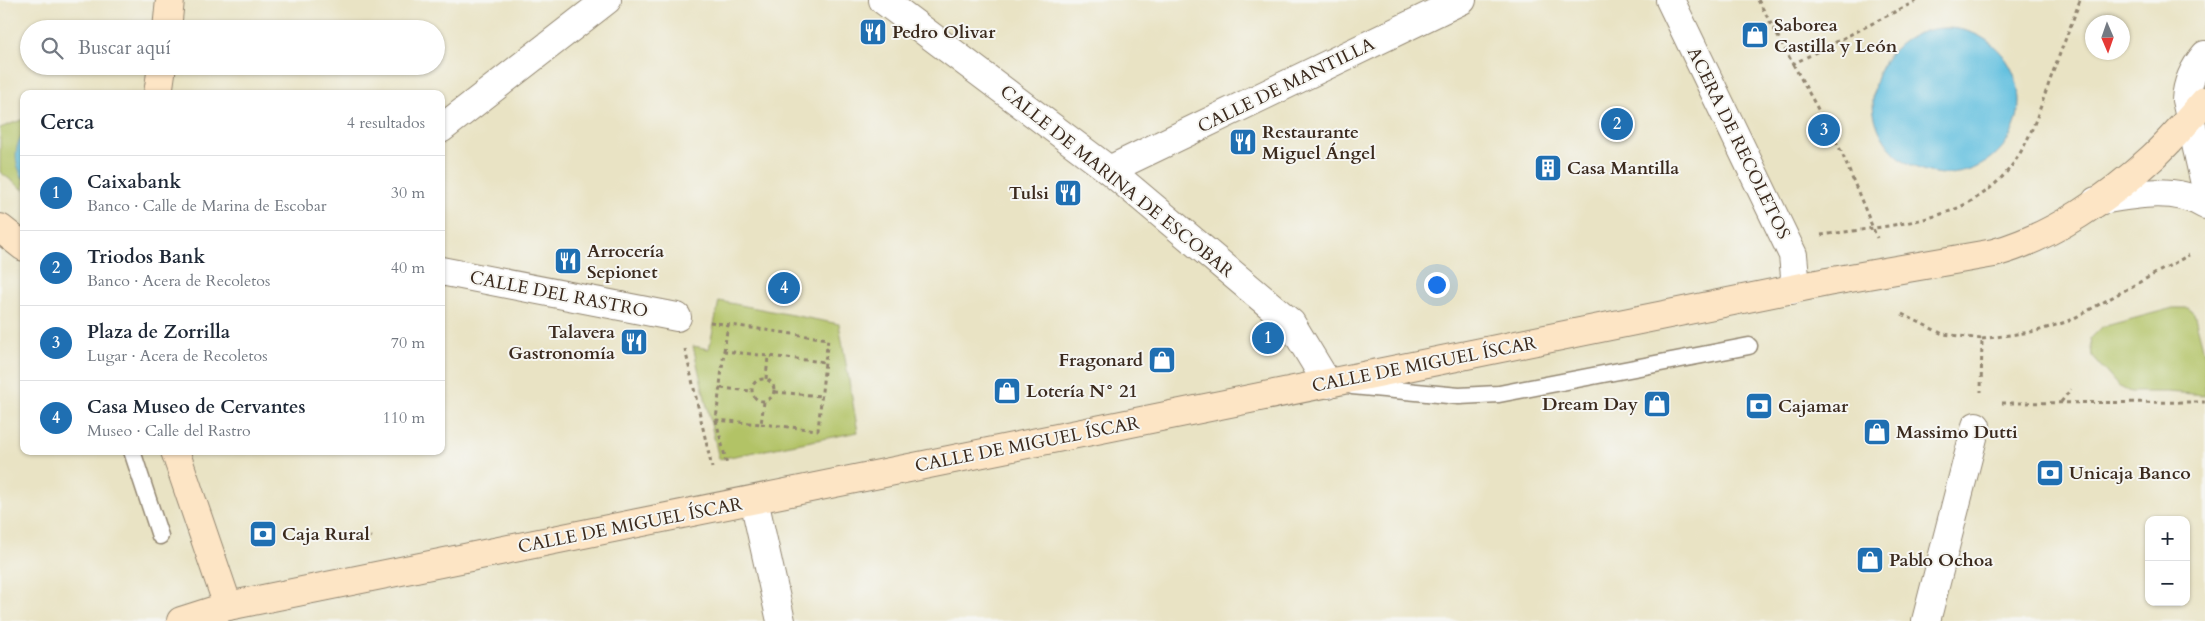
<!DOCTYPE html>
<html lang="es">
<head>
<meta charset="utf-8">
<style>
  body { margin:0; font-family:Cardo,serif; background:#f2f2f3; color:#1f2937 }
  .controls { position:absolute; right:15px; bottom:15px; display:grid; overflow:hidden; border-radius:10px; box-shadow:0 1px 4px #0004 }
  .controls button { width:45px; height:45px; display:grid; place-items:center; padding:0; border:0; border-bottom:1px solid #e0e1e3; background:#fff; color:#1f2937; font:25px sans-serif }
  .compass { position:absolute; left:2085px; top:15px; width:45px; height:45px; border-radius:50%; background:#fff; box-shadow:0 1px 4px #0004; rotate:178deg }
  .you { position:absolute; left:1436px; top:284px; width:18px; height:18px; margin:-12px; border:4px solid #fff; border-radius:50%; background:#1a73e8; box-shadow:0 0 0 8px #1a73e833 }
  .badge { display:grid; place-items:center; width:32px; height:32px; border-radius:50%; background:#1f6fb2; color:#fff; font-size:16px; font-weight:700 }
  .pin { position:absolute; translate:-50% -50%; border:2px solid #fff; box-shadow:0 1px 5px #0006 }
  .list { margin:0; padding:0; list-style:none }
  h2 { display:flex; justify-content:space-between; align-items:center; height:65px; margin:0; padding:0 20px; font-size:21px }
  h2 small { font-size:16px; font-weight:400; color:#747a83 }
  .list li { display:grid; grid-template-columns:32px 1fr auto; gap:15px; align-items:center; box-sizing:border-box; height:75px; padding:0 20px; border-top:1px solid #e0e1e3 }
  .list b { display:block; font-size:19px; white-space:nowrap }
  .list p { margin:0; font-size:16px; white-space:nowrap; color:#747a83 }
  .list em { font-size:16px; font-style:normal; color:#747a83 }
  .icon { flex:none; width:28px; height:28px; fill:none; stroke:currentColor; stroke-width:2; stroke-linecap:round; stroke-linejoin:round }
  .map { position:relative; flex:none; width:2205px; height:621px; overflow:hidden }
  .search { position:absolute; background:#fff; box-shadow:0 1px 4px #0004; left:20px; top:20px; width:425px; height:55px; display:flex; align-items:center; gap:12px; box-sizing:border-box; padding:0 18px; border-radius:28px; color:#747a83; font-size:19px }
  .panel { position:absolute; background:#fff; box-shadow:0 1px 4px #0004; left:20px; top:90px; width:425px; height:365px; border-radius:10px }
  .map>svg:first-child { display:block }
  .green { fill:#b2c366; stroke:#767642 }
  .water { fill:#61bfdf; stroke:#4e747e }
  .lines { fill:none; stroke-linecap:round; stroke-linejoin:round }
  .lane-casing { stroke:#928671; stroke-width:19 }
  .street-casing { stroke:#928671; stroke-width:30 }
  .secondary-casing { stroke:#928671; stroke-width:30 }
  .path { stroke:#928671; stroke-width:3; stroke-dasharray:4 4; stroke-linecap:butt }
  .lane { stroke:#fff; stroke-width:16 }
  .street { stroke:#fff; stroke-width:28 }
  .secondary { stroke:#fde5c5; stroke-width:28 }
  .labels { text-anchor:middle; stroke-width:4; stroke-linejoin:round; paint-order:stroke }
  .poi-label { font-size:18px; font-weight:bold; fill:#3b2a1e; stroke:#f6f6f2; text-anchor:start }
  .street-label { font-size:18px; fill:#3b2a1e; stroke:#f6f6f2 }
</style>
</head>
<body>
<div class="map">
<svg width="2205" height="621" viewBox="0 0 2205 621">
  <rect width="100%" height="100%" fill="#f6f6f2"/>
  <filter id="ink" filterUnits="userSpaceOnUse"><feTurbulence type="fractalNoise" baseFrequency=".02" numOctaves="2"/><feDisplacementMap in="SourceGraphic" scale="10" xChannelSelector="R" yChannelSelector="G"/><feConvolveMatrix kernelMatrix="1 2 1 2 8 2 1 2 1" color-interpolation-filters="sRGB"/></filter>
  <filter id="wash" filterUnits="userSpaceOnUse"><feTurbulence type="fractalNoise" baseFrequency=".0096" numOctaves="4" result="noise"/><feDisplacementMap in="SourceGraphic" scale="20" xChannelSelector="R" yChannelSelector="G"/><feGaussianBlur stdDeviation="1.12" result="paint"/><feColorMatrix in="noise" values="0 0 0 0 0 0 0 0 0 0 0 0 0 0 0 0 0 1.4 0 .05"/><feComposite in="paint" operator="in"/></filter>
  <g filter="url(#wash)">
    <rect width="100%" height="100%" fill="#e9e3c4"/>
    <!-- green -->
    <g class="green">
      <path d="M24,119v71l-24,-18v-44z"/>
      <path d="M719,301l120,23 19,108 -139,27 -26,-113 16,3z"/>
      <path d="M2173,308h15l6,5 11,43v39l-37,-3h-38l-12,-6 -26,-30 -2,-17 12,-12z"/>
    </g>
    <!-- water -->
    <g class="water">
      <circle cx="1946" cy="101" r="73"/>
      <path d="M24,132v48c-10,-17 -11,-32 0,-48z"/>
    </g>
  </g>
  <g filter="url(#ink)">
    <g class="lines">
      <!-- lane casing -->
      <g class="lane-casing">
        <g id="lane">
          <path d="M1352,386l107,10 40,-2 250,-48"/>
          <path d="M132,451l28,85"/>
        </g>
      </g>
      <!-- street casing -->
      <g class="street-casing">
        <g id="street">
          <path d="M883,0l226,170 182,153 37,61"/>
          <path d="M1670,0l123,255 2,21 -3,14"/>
          <path d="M2205,55c-12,14 -18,27 -19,45l19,84"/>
          <path d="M441,129l166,-129"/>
          <path d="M1109,170l353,-170"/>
          <path d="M2096,201c34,-6 78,-16 109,4"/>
          <path d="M441,271l236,46"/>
          <path d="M754,500l27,121"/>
          <path d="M1926,621l50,-195"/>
        </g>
      </g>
      <!-- secondary casing -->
      <g class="secondary-casing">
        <g id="secondary">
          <path d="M167,29l3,-29"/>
          <path d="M158,94l4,-28"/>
          <path d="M0,228l24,19"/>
          <path d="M175,451l53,155"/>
          <path d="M181,621l47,-15 1599,-324 167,-29c58,-16 115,-55 159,-96 18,-17 35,-37 52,-56"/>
        </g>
      </g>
      <!-- path -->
      <g class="path">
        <path d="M1758,0l35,64 125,-64"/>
        <path d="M1793,64l48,87 36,87"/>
        <path d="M1821,235c43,-6 107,-11 145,-31 52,-28 64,-67 82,-118 10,-29 22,-57 32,-86"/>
        <path d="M1902,314l41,20 39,5 -1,53"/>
        <path d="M710,322l118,17 -3,23"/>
        <path d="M1982,339l55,-8 32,-10 120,-66"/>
        <path d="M685,349l27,119"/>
        <path d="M724,351l4,-27"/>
        <circle cx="763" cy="390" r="11"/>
        <path d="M721,388l30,3"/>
        <path d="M775,392l47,4"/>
        <path d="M764,402l-3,22 -45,-4 8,-69 44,5 -2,23"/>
        <path d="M2061,402l10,-13"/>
        <path d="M2002,403l203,-1"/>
        <path d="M716,420l11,45"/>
        <path d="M761,424l57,6 7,-68 -57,-6"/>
        <path d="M363,533l9,4"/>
      </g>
      <!-- lane -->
      <use href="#lane" class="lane"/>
      <!-- street -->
      <use href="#street" class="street"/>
      <!-- secondary -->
      <use href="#secondary" class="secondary"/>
    </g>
  </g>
  <!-- icons -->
  <defs>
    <g id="restaurant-square" transform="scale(1.4375)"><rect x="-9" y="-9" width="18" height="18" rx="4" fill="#1f6fb2" stroke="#f6f6f2"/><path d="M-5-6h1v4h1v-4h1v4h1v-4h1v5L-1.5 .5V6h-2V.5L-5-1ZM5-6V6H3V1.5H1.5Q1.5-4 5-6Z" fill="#fff"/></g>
    <g id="shop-square" transform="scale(1.4375)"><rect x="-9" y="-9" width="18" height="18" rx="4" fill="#1f6fb2" stroke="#f6f6f2"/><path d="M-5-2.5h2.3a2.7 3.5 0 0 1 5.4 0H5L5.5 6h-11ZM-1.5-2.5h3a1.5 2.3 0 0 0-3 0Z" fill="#fff"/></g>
    <g id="building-square" transform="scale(1.4375)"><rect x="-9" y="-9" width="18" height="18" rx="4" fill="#1f6fb2" stroke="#f6f6f2"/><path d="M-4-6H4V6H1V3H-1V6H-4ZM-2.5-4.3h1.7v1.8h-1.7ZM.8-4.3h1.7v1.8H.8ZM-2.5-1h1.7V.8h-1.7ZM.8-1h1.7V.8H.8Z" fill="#fff"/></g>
    <g id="bank-square" transform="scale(1.4375)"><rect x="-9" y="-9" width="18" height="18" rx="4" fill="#1f6fb2" stroke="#f6f6f2"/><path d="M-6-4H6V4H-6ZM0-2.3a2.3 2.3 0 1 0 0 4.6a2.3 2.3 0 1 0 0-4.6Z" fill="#fff"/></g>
  </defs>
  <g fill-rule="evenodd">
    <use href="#restaurant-square" x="873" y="32"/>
    <use href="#shop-square" x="1755" y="35"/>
    <use href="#restaurant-square" x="1243" y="142"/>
    <use href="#building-square" x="1548" y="168"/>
    <use href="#restaurant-square" x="1068" y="193"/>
    <use href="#restaurant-square" x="568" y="261"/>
    <use href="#restaurant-square" x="634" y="342"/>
    <use href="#shop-square" x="1162" y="360"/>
    <use href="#shop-square" x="1007" y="391"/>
    <use href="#shop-square" x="1657" y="404"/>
    <use href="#bank-square" x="1759" y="406"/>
    <use href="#shop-square" x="1877" y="432"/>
    <use href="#bank-square" x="2050" y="473"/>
    <use href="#bank-square" x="263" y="534"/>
    <use href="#shop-square" x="1870" y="560"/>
  </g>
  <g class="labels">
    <!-- poi labels -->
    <g class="poi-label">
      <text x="1774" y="31">Saborea<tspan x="1774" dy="21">Castilla y León</tspan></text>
      <text x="892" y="38">Pedro Olivar</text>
      <text x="1262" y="138">Restaurante<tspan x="1262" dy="21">Miguel Ángel</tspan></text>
      <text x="1567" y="174">Casa Mantilla</text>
      <text x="1049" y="199" text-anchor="end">Tulsi</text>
      <text x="587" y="257">Arrocería<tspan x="587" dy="21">Sepionet</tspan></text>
      <text x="615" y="338" text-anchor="end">Talavera<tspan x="615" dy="21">Gastronomía</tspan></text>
      <text x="1143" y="366" text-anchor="end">Fragonard</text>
      <text x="1026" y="397">Lotería N° 21</text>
      <text x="1638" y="410" text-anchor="end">Dream Day</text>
      <text x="1778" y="412">Cajamar</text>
      <text x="1896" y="438">Massimo Dutti</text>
      <text x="2069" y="479">Unicaja Banco</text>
      <text x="282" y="540">Caja Rural</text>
      <text x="1889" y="566">Pablo Ochoa</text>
    </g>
    <!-- street labels -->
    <g class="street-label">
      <text transform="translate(1286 85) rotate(-26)" y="6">CALLE DE MANTILLA</text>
      <text transform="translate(1739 143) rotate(64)" y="6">ACERA DE RECOLETOS</text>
      <text transform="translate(1117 181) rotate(39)" y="6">CALLE DE MARINA DE ESCOBAR</text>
      <text transform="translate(559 294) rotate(11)" y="6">CALLE DEL RASTRO</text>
      <text transform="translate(1424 364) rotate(-11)" y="6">CALLE DE MIGUEL ÍSCAR</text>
      <text transform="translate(1027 444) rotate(-11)" y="6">CALLE DE MIGUEL ÍSCAR</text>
      <text transform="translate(630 525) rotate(-11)" y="6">CALLE DE MIGUEL ÍSCAR</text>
    </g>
  </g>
</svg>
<div class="controls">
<button>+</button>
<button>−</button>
</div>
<svg class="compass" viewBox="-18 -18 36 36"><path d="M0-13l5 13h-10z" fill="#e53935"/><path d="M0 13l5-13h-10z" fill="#747a83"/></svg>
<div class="you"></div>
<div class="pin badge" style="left:1268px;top:338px">1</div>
<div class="pin badge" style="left:1617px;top:124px">2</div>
<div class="pin badge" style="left:1824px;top:130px">3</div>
<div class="pin badge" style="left:784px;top:288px">4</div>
<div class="search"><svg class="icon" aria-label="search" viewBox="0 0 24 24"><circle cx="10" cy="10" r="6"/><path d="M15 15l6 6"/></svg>Buscar aquí</div>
<section class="panel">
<h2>Cerca<small>4 resultados</small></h2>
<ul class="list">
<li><span class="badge">1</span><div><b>Caixabank</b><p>Banco · Calle de Marina de Escobar</p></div><em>30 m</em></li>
<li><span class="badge">2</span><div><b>Triodos Bank</b><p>Banco · Acera de Recoletos</p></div><em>40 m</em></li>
<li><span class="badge">3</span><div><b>Plaza de Zorrilla</b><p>Lugar · Acera de Recoletos</p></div><em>70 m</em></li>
<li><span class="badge">4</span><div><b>Casa Museo de Cervantes</b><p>Museo · Calle del Rastro</p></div><em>110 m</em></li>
</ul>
</section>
</div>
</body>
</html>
